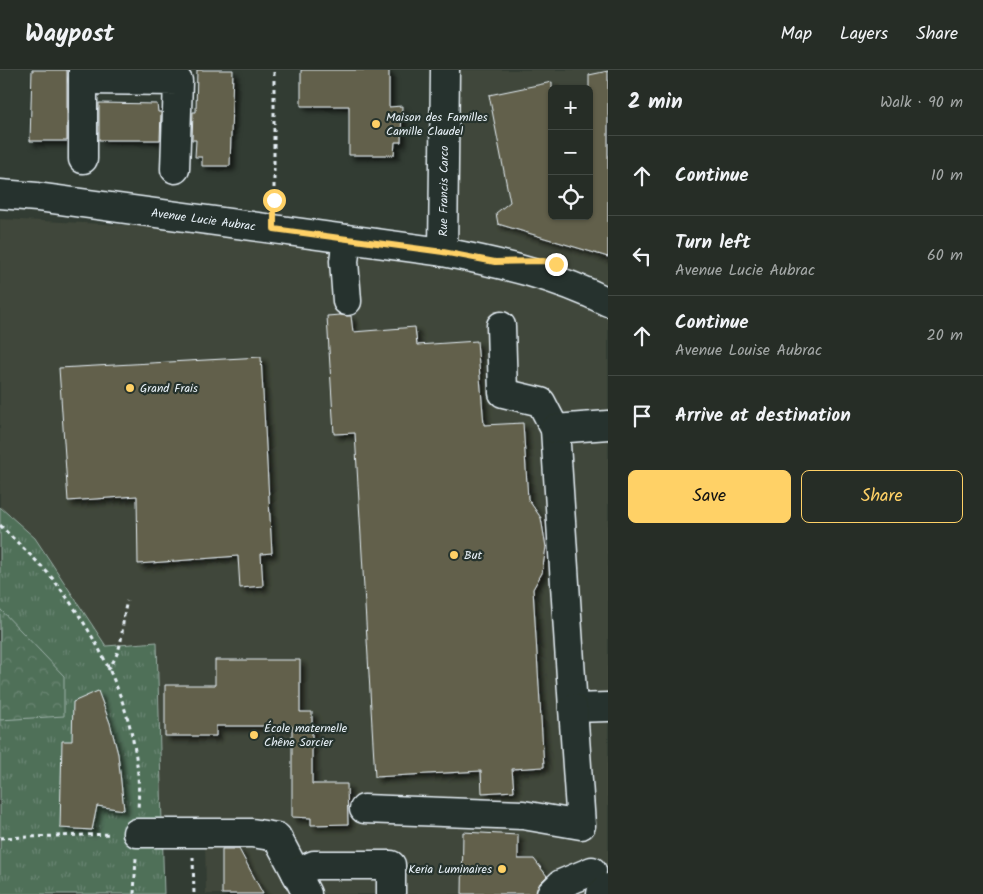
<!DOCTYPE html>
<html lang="en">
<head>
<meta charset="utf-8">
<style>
  body { margin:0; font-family:Kalam,sans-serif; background:#323932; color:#f1f3f6 }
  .controls { position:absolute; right:15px; top:15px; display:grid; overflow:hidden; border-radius:8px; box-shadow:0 1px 4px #0004 }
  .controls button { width:45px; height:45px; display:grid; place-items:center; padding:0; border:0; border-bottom:1px solid #424943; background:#262d26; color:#f1f3f6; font:25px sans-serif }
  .stop { position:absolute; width:15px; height:15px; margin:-11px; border:4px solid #ffd166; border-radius:50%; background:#fff }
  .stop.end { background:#ffd166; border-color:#fff; box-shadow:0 1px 5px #0008 }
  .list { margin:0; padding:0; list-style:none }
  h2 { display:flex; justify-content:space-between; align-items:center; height:65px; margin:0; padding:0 20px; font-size:21px }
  h2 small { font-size:16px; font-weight:400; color:#a4a8a7 }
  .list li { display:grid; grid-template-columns:32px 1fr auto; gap:15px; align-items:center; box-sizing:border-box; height:80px; padding:0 20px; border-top:1px solid #424943 }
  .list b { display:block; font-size:19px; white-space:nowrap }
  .list p { margin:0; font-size:16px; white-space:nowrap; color:#a4a8a7 }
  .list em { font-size:16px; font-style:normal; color:#a4a8a7 }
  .actions { display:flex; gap:10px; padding:15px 20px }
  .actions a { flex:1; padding:11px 0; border:1px solid #ffd166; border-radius:8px; text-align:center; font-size:18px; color:#ffd166 }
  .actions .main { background:#ffd166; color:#111 }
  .icon { flex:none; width:28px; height:28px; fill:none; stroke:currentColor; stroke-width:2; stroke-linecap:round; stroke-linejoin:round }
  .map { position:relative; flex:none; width:608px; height:824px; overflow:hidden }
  header { display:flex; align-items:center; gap:30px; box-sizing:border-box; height:70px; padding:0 25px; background:#262d26; border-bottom:1px solid #424943 }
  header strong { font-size:24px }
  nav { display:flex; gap:28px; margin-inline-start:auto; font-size:18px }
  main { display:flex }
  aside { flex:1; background:#262d26 }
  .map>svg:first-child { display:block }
  .built { fill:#40473a; fill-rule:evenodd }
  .grass { fill:url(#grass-tufts); stroke:#9cb0a8 }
  .forest { fill:url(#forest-crowns); stroke:#9cb0a8 }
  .building { fill:#62614c; stroke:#e8f1f8; filter:url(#shadow) }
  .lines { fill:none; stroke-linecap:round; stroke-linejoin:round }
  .minor-casing { stroke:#e8f1f8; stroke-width:31 }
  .path { stroke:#e8f1f8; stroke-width:3; stroke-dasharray:4 4; stroke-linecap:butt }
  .minor { stroke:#26332d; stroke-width:28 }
  .route { stroke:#ffd166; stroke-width:6 }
  .poi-dot { fill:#ffd166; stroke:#26332d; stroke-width:2 }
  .labels { text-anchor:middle; stroke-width:4.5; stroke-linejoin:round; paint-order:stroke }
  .poi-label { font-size:12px; fill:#e8f1f8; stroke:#26332d; text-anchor:start }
  .street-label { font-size:12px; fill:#e8f1f8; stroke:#26332d }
</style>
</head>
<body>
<header>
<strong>Waypost</strong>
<nav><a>Map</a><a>Layers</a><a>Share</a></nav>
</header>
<main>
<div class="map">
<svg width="608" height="824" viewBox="0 0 608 824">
  <defs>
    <pattern id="grass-tufts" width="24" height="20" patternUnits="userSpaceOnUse" patternTransform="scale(1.25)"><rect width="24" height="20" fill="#507059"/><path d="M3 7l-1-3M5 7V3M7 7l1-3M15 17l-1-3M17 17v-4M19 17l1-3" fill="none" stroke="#698572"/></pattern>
    <pattern id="forest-crowns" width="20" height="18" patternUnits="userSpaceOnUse" patternTransform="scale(1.25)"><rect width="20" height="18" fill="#507059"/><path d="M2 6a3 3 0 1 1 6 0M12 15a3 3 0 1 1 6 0" fill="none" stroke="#698572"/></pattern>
    <filter id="shadow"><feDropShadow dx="4.5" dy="4.5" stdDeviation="2.5" flood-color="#0009"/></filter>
  </defs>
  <rect width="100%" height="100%" fill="#323c33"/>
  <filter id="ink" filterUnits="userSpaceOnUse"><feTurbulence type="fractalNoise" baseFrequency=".02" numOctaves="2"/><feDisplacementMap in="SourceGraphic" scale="10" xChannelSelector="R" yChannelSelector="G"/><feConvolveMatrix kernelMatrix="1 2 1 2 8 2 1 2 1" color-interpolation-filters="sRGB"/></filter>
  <g filter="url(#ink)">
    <!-- built -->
    <path class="built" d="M443,0h165v824h-402l-1,-58 -42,-2 -57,-188 -71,-108 -35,-31v-288l250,12 191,25zM552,19h37v127h-37z"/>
    <!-- grass -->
    <path class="grass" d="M0,437l35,31 71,108 51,-4 7,252h-164z"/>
    <!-- forest -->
    <path class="forest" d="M0,539l64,67v40l-64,4z"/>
    <!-- building -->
    <g class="building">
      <path d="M32,0h35v71h-37z"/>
      <path d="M197,0h36l-3,96h-28v-9h-7l1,-17h-4l1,-28h3z"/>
      <path d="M301,0h88v37l13,-1 -1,36h-6l-1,13h-45v-49h-48z"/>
      <path d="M608,1v186l-110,-33 -2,-11 14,-11 -21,-107 63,-13v134h37v-141z"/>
      <path d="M99,33l58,1 1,8h3l-1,28h-61z"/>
      <path d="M340,245l11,1 2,16 62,-5 2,18 60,-4 7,84 39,-2 5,76 13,19 5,29 -4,26 -9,16 11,178 -32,2 2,22 -32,2 -1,-22 -106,6 -20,-344 -21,1 -7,-118z"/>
      <path d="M261,287l11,196 -11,1 2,32 -23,2 -2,-32 -100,8 -1,-68 -69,5 -9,-133z"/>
      <path d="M215,590h85v52h12v72h35l1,40 -37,1v-7l-19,-1v-91h-76v10h-51v-51h50z"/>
      <path d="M98,621l12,32 8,31 6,56 -27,-4 -5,24 -32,-2 2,-87h10l1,-39z"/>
      <path d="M463,762l55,3v24h16l13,17 -7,7 -4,11h-74z"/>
      <path d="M222,779h17l24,45h-41z"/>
    </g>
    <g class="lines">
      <!-- minor casing -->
      <g class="minor-casing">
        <g id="minor">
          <path d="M83,10l95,1 -3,88"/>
          <path d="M83,89v-89"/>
          <path id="s1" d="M0,124l37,3 406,55c56,11 114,24 165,50"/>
          <path id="s2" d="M443,182l2,-182"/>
          <path d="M347,231l-3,-40 3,-22"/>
          <path d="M501,256l2,67 38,9 14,27 18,279 35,-1"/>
          <path d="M555,359l53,-4"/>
          <path d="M364,739l159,6 58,10 -8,-117"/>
          <path d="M137,763h115l25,4 19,36"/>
          <path d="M307,824l-11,-21 18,-8h77v29"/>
          <path d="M551,824l10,-10 31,-13"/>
          <path d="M601,824l7,-6"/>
        </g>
      </g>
      <!-- path -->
      <g class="path">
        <path d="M274,134v-134"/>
        <path d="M0,455c17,18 37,35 53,54 51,65 91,147 85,230"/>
        <path d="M108,600c19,-28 11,-39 19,-69"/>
        <path d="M0,768l112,-4"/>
        <path d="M193,787l1,37"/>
        <path d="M134,824l2,-36"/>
      </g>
      <!-- minor -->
      <use href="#minor" class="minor"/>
    </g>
  </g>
  <g class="lines" filter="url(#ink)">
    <!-- route -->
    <path class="route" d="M274,130v29l169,23 52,10 48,-1 13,3"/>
  </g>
  <!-- markers -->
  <g class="poi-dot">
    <circle cx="376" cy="54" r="5"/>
    <circle cx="130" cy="318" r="5"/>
    <circle cx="454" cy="485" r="5"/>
    <circle cx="254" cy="665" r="5"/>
    <circle cx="502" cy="799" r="5"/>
  </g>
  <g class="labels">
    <!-- poi labels -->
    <g class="poi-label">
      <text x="386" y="51">Maison des Familles<tspan x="386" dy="14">Camille Claudel</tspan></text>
      <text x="140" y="322">Grand Frais</text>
      <text x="464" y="489">But</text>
      <text x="264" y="662">École maternelle<tspan x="264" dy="14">Chêne Sorcier</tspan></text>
      <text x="492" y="803" text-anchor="end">Keria Luminaires</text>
    </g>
    <!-- street labels -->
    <g class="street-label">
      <text dy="4" stroke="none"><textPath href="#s2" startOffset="61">Rue Francis Carco</textPath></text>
      <text dy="4" stroke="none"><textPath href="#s1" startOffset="205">Avenue Lucie Aubrac</textPath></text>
    </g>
  </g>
</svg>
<div class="controls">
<button>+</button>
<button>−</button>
<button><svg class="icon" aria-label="locate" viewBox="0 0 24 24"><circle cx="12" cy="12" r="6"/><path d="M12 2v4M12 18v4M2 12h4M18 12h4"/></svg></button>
</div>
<div class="stop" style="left:274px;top:130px"></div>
<div class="stop end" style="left:556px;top:194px"></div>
</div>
<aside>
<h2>2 min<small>Walk · 90 m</small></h2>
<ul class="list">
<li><svg class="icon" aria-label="ahead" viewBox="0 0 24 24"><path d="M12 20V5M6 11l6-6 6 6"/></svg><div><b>Continue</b></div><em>10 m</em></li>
<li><svg class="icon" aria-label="left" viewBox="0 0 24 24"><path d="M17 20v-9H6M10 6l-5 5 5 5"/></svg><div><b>Turn left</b><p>Avenue Lucie Aubrac</p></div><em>60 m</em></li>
<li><svg class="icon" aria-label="ahead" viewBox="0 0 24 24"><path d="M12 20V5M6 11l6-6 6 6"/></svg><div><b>Continue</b><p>Avenue Louise Aubrac</p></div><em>20 m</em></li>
<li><svg class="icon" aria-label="arrive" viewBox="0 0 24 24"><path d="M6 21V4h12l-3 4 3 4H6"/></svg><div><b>Arrive at destination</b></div></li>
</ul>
<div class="actions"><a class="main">Save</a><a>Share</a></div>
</aside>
</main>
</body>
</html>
